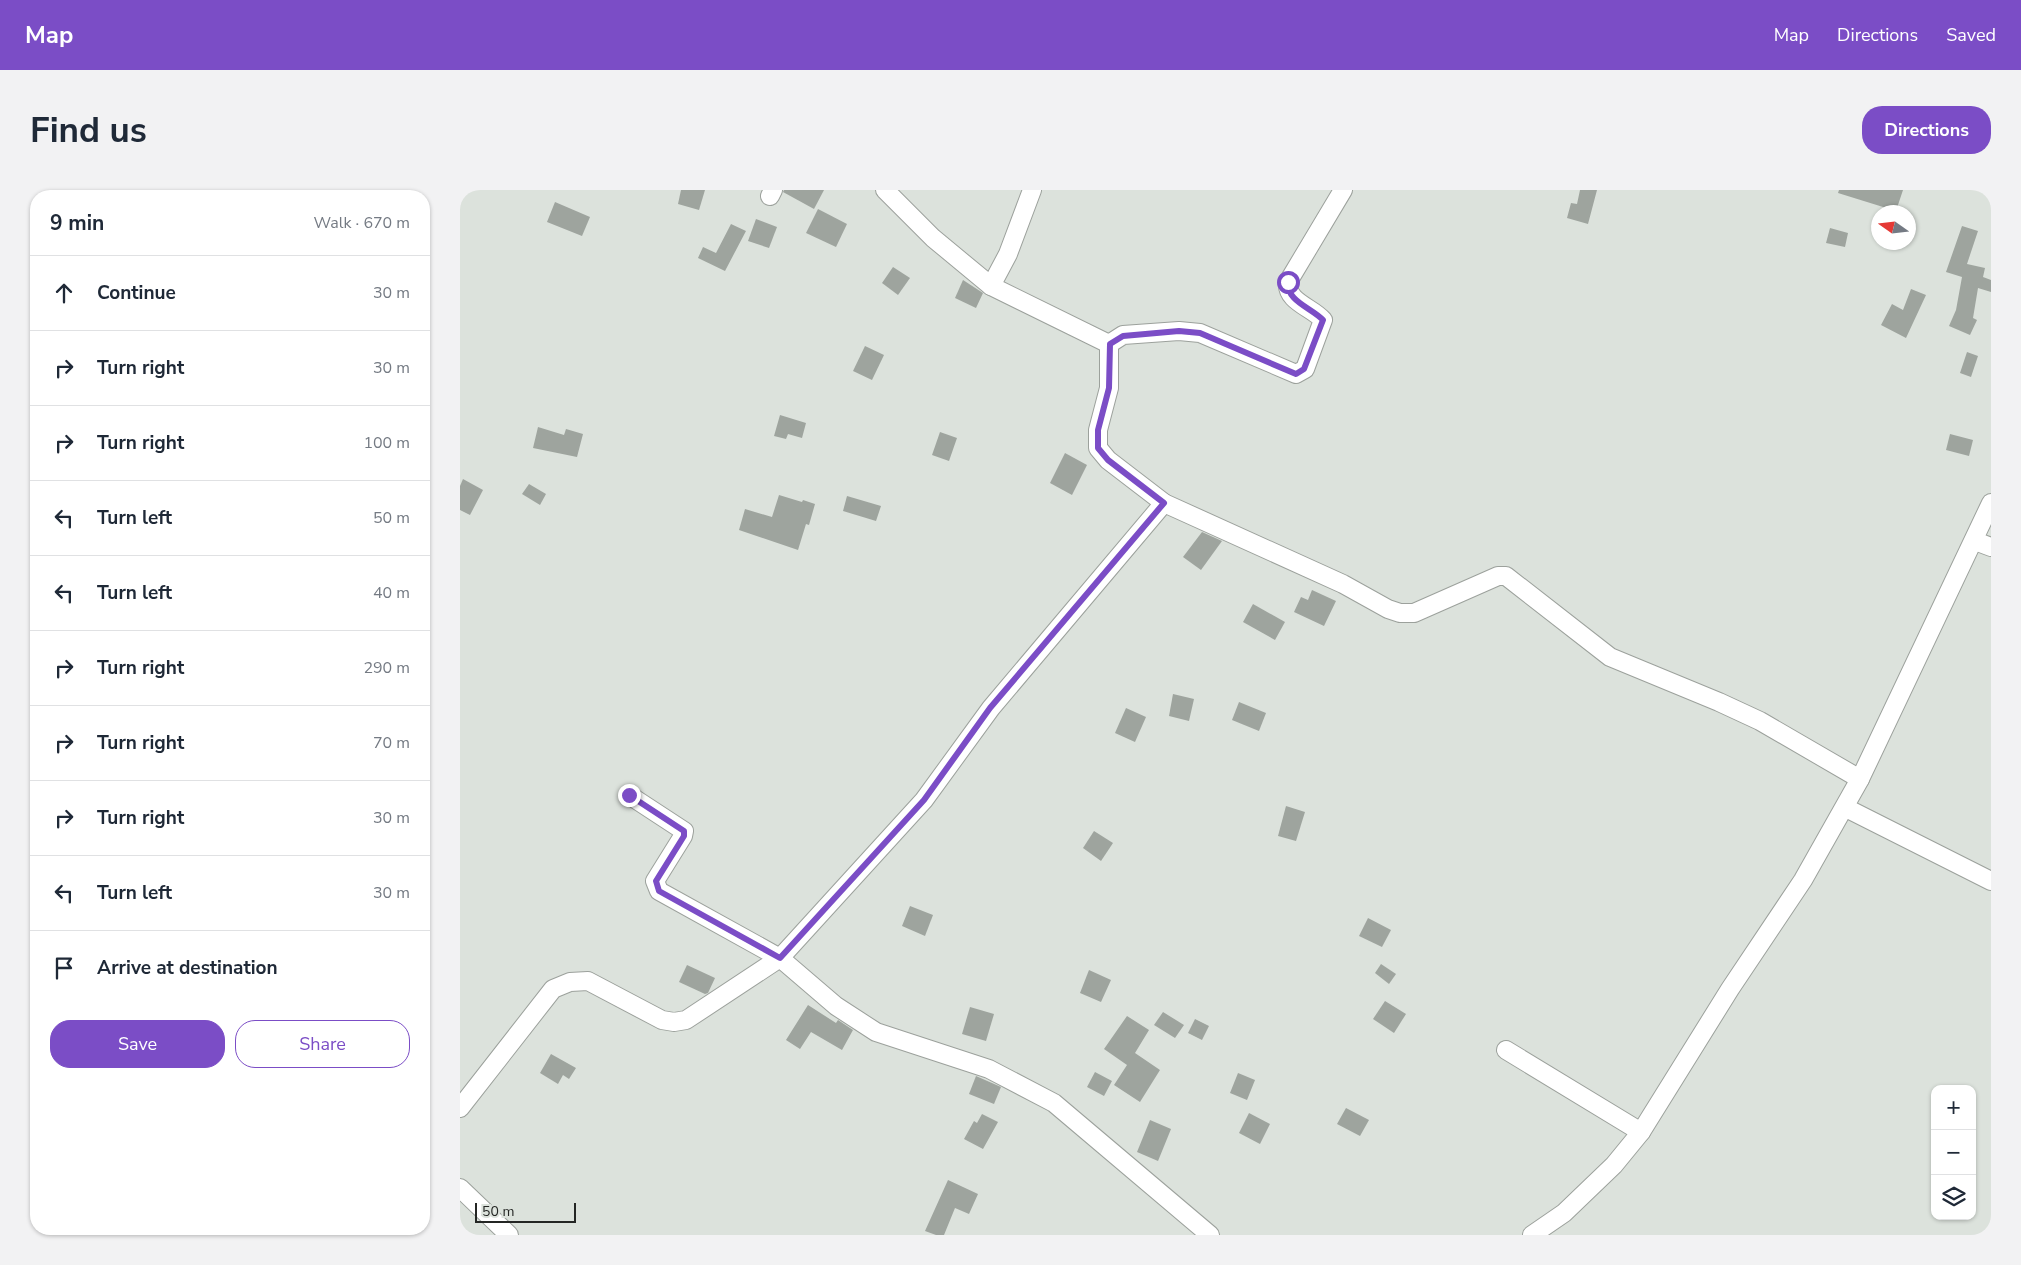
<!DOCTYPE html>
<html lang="en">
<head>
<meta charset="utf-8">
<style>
  body { margin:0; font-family:"Nunito Sans",sans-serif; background:#f2f2f3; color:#1f2937 }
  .controls { position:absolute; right:15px; bottom:15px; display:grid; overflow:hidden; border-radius:10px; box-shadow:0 1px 4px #0004 }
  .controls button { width:45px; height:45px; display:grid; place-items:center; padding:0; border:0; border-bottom:1px solid #e0e1e3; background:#fff; color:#1f2937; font:25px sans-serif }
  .compass { position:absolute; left:1411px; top:15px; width:45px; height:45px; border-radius:50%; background:#fff; box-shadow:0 1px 4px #0004; rotate:284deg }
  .scale { position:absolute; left:15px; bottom:12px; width:101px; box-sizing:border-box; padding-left:5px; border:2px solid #242624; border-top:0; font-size:14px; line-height:18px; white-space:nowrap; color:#242624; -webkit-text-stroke:4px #dce2dc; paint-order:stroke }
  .stop { position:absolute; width:15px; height:15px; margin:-11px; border:4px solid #7b4dc6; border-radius:50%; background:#fff }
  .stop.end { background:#7b4dc6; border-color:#fff; box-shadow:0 1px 5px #0008 }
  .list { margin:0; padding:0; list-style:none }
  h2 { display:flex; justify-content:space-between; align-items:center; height:65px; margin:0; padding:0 20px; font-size:21px }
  h2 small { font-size:16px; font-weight:400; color:#747a83 }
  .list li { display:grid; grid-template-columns:32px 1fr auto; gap:15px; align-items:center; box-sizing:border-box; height:75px; padding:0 20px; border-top:1px solid #e0e1e3 }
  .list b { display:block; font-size:19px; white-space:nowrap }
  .list em { font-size:16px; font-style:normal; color:#747a83 }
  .actions { display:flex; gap:10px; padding:15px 20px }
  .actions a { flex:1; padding:11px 0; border:1px solid #7b4dc6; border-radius:20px; text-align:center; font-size:18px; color:#7b4dc6 }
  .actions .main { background:#7b4dc6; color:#fff }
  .icon { flex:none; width:28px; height:28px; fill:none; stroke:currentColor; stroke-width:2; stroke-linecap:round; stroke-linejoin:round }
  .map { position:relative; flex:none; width:1531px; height:1045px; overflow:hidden; border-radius:20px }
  header { display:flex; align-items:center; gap:30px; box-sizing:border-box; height:70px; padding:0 25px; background:#7b4dc6; color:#fff }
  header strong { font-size:24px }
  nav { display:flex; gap:28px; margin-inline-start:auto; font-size:18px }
  .intro { display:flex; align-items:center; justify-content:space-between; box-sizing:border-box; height:120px; padding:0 30px }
  h1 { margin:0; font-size:35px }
  .button { padding:12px 22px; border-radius:20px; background:#7b4dc6; color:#fff; font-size:18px; font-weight:700 }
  main { display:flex; gap:30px; padding:0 30px }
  aside { flex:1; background:#fff; border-radius:20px; box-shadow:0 1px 4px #0004 }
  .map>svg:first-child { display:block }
  .building { fill:#9ea49e }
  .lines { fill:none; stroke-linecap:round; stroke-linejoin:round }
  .minor-casing { stroke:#9ca19c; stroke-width:20 }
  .minor { stroke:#fff; stroke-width:18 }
  .route { stroke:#7b4dc6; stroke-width:6 }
</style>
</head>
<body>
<header>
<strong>Map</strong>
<nav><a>Map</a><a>Directions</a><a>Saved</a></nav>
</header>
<div class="intro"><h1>Find us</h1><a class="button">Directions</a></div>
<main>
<aside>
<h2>9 min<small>Walk · 670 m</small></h2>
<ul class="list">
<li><svg class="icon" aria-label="ahead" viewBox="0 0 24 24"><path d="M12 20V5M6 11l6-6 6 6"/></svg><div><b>Continue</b></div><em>30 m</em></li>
<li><svg class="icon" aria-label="right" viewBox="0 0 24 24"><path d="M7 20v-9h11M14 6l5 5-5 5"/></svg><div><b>Turn right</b></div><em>30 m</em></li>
<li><svg class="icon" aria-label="right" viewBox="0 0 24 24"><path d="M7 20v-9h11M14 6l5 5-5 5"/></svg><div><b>Turn right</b></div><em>100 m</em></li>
<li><svg class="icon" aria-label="left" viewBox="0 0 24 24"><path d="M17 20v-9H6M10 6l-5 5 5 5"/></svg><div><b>Turn left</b></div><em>50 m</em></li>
<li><svg class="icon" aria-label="left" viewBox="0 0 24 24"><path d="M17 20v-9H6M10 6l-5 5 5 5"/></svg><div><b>Turn left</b></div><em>40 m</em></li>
<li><svg class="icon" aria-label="right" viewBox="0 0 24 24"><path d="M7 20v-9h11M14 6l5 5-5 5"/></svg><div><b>Turn right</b></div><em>290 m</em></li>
<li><svg class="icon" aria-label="right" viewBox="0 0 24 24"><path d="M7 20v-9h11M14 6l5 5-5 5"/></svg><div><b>Turn right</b></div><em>70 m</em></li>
<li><svg class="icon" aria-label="right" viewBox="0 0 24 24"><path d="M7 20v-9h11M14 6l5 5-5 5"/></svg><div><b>Turn right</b></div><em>30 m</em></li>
<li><svg class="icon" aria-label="left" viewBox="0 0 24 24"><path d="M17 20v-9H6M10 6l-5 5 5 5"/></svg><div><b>Turn left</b></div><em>30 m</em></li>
<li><svg class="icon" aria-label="arrive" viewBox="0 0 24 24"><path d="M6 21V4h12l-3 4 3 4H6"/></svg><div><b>Arrive at destination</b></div></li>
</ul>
<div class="actions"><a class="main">Save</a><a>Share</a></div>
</aside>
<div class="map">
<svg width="1531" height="1045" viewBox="0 0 1531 1045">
  <rect width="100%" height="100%" fill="#dce2dc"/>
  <!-- building -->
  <g class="building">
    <path d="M221,0h24l-6,20 -21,-6z"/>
    <path d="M324,0h40l-10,19 -31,-17z"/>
    <path d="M1120,0h17l-9,34 -21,-6 4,-15 6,1z"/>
    <path d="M1379,0h64l-7,21 -58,-18z"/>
    <path d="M95,12l35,15 -8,19 -35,-14z"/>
    <path d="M358,19l29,15 -11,23 -30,-14z"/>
    <path d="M296,29l21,8 -8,21 -21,-7z"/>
    <path d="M271,34l15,7 -21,40 -27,-13 5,-11 13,6z"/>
    <path d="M1502,36l16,5 -11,33 18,4 -2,9 8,3v12l-13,-4 -5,30 4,2 -7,15 -21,-9 7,-16 6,-33 -16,-5z"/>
    <path d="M1370,38l18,5 -3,14 -19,-4z"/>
    <path d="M433,77l17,11 -12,17 -16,-12z"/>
    <path d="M503,90l20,13 -7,15 -21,-10z"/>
    <path d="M1451,99l15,6 -20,43 -25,-13 11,-21 11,6z"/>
    <path d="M405,156l19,9 -12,25 -19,-9z"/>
    <path d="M1507,162l11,4 -7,21 -11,-4z"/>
    <path d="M320,225l26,8 -4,15 -14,-4 -2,5 -12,-3z"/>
    <path d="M78,237l26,8 2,-6 17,5 -6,23 -44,-9z"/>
    <path d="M480,242l17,6 -8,23 -17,-6z"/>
    <path d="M1490,244l23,6 -4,16 -23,-6z"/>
    <path d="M605,263l22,12 -15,30 -22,-12z"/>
    <path d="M3,289l20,11 -13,25 -10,-5v-24z"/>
    <path d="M69,294l17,10 -6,11 -18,-11z"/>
    <path d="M319,305l23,7 1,-2 12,4 -6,21 -3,-1 -8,26 -59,-20 6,-21 27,8z"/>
    <path d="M387,306l34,10 -5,15 -33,-10z"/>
    <path d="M742,342l20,9 -21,29 -18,-13z"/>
    <path d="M852,400l24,11 -12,25 -30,-14 7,-15 7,3z"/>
    <path d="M793,414l32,18 -10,18 -32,-18z"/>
    <path d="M713,504l21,5 -5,22 -20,-5z"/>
    <path d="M779,512l27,11 -7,18 -27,-11z"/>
    <path d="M666,518l20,9 -11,25 -20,-9z"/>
    <path d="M826,616l19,6 -9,29 -18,-5z"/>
    <path d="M634,641l19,12 -12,18 -18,-13z"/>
    <path d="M450,716l23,9 -8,21 -23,-10z"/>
    <path d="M908,728l23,12 -9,17 -23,-11z"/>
    <path d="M921,774l15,10 -7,10 -14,-11z"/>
    <path d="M227,775l28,13 -7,15 -3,1 -26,-12z"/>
    <path d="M629,780l22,10 -10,22 -21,-9z"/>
    <path d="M925,811l21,13 -12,19 -21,-14z"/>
    <path d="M348,815l28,18 2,-3 15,10 -11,20 -31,-18 -11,17 -14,-9z"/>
    <path d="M510,817l24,7 -8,27 -24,-7z"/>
    <path d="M703,822l21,13 -9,13 -21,-13z"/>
    <path d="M667,826l22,14 -14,23 25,17 -20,32 -26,-17 13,-20 -23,-16z"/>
    <path d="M735,829l14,7 -7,14 -14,-7z"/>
    <path d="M91,864l25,14 -7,11 -6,-4 -5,9 -18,-11z"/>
    <path d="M635,882l17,9 -8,15 -17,-9z"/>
    <path d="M778,883l17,7 -8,20 -17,-7z"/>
    <path d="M516,886l25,11 -7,17 -25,-10z"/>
    <path d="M886,918l23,12 -9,16 -23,-12z"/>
    <path d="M789,923l21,11 -10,20 -21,-11z"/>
    <path d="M522,924l16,8 -15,27 -19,-10 10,-18 3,2z"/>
    <path d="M690,930l21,9 -13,32 -21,-9z"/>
    <path d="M488,990l30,14 -9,20 -14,-6 -11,27h-8l-11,-4z"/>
  </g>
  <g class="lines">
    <!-- minor casing -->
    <g class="minor-casing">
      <g id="minor">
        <path d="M425,0l48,48 58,48 118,58 14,-9 56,-4 21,2 96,41 9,-5 18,-49c-11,-13 -37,-18 -35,-38l55,-92"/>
        <path d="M310,6l3,-6"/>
        <path d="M531,96l17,-32 24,-64"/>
        <path d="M649,154v44l-11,42v18l10,12 56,43 179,81 45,25 12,4h14l84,-37h8l104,81 109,45 41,19 100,58"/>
        <path d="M1515,351l16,6"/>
        <path d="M169,605l55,36 -1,5 -28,45 4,10 121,67 144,-158 67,-92 173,-205"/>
        <path d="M1386,618l145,73"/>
        <path d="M1046,860l135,82"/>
        <path d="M0,918l93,-119 17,-7 18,-1 74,39 12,2 12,-2 94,-62 56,48 40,26 113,37 65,34 156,132"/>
        <path d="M0,998l49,47"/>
        <path d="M1072,1045l32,-22 50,-48 27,-33 89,-143 73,-109 57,-101 131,-276"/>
      </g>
    </g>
    <!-- minor -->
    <use href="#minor" class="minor"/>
  </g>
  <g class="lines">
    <!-- route -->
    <path class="route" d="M169,605l55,36v5l-28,45 3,10 121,67 144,-158 66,-92 174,-205 -56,-43 -10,-12v-18l11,-42 1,-44 13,-8 56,-5 21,2 96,41 8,-5 19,-49c-11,-12 -37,-19 -35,-38"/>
  </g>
</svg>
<div class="controls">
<button>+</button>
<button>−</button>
<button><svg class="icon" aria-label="layers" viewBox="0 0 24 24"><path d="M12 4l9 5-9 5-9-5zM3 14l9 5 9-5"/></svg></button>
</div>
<svg class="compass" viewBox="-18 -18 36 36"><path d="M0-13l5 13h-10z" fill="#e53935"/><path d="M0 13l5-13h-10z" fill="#747a83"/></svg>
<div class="scale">50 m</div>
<div class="stop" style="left:828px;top:92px"></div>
<div class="stop end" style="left:169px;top:605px"></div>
</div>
</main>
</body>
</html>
